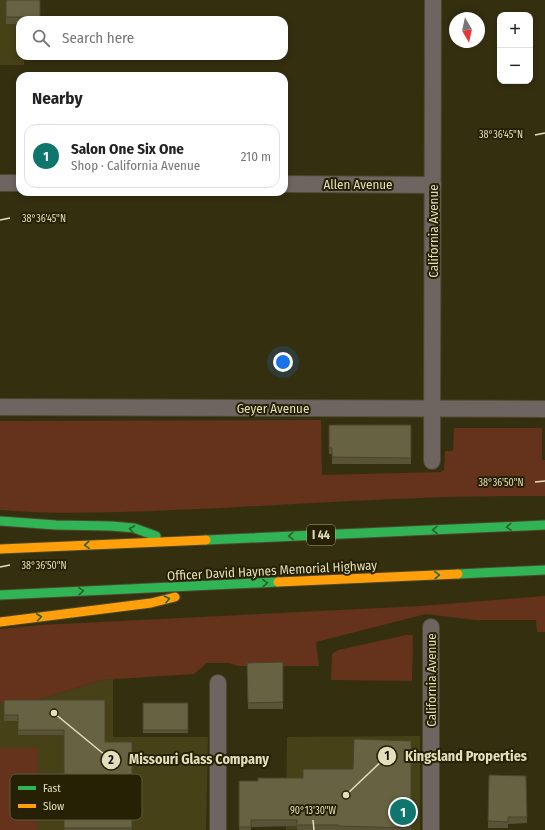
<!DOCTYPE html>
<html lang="en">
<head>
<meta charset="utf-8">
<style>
  body { margin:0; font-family:"Fira Sans Condensed",sans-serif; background:#f6f6f6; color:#222 }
  .controls { position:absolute; right:12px; top:12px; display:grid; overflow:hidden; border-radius:8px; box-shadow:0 2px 6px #0003 }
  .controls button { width:36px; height:36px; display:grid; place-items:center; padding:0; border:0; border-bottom:1px solid #e0e0e0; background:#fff; color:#222; font:20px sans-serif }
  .compass { position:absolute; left:449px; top:12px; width:36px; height:36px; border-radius:50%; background:#fff; box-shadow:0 2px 6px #0003; rotate:171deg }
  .you { position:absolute; left:283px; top:362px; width:14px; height:14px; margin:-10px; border:3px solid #fff; border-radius:50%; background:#1a73e8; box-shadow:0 0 0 6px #1a73e833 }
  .badge { display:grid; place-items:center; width:26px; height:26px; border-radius:50%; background:#0f766e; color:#fff; font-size:13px; font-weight:700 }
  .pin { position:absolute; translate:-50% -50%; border:2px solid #fff; box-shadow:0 1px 4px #0006 }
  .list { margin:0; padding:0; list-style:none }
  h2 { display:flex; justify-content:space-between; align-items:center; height:52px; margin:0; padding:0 16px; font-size:17px }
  h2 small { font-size:13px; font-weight:400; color:#767676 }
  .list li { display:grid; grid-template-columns:26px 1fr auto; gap:12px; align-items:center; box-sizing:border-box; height:64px; margin:0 8px 8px; padding:0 8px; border:1px solid #e0e0e0; border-radius:12px }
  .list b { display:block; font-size:15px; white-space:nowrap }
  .list p { margin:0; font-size:13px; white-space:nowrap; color:#767676 }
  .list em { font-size:13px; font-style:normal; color:#767676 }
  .icon { flex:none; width:22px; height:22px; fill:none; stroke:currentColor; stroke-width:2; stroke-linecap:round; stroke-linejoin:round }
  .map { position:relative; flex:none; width:545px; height:830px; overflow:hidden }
  .search { position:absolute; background:#fff; box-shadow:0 2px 6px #0003; left:16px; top:16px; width:272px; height:44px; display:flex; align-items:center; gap:10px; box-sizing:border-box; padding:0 14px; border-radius:12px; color:#767676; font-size:15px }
  .panel { position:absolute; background:#fff; box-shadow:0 2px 6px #0003; left:16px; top:72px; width:272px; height:124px; border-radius:12px }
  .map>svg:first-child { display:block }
  .built { fill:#474118 }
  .green { fill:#65321b }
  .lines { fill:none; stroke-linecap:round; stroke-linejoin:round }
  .street-casing { stroke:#4d482e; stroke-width:18 }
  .fast-casing { stroke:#4d482e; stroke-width:11 }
  .slow-casing { stroke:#4d482e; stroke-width:11 }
  .street { stroke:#6e6460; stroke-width:16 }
  .fast { stroke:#30b455; stroke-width:9 }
  .slow { stroke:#ff9f0a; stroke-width:9 }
  .wall { fill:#595438 }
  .building { fill:#676241; stroke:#48452e }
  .oneway { stroke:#2a6328 }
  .ticks { fill:none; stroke:#e3debc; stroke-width:1.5 }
  .labels { text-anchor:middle; stroke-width:4; stroke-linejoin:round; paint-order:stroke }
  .shield { fill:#262104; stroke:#aaa585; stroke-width:1 }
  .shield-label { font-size:12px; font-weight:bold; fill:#e3debc }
  .street-label { font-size:13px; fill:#e3debc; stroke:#262104 }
  .key { fill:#262104; stroke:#5f5a3b; stroke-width:1 }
  .key-label { font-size:11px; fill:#e3debc }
  .ticks-label { font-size:10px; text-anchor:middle; fill:#e3debc; stroke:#262104; stroke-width:4; stroke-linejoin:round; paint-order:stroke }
  .leader { fill:none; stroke:#e3debc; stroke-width:1.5 }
  .callout-dot { fill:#e3debc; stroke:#262104; stroke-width:1.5 }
  .mark-label { font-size:12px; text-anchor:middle; font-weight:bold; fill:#111 }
  .callout-label { font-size:14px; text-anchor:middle; font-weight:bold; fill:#e3debc; stroke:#262104; stroke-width:4; stroke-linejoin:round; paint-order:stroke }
</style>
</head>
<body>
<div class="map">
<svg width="545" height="830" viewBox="0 0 545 830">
  <rect width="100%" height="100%" fill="#342f0f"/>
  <!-- built -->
  <g class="built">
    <path d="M0,0h24l-4,20v36h4v9h-24z"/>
    <path d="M113,679v58h95l-2,93h-206v-127l34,-2 68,-21z"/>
    <path d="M420,736v94h-134l1,-93z"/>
  </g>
  <!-- green -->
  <g class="green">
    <path d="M321,420l1,55 119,-3 3,-2 1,-19h8l1,-23h88v32h3v36c-108,-1 -216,6 -324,12 -74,3 -147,8 -221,2v-89z"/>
    <path d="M545,596v36h-8l-1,-12h-61l-49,-6 -110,28 3,24h-81l-9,-3h-22l-13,11 -92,6 -68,21 -34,2v-74l40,-4 380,-19z"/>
    <path d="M406,635h7l-1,46 -81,-1 1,-26 6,-4z"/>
    <path d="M0,748h38l-1,82h-37z"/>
  </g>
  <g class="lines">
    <!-- street casing -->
    <g class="street-casing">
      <g id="street">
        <path d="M0,183h20"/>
        <path d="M284,184l149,1"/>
        <path d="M0,407l545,2"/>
        <path d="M432,461l1,-461"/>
        <path d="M431,627v203"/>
        <path d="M218,683v147"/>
      </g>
    </g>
    <!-- fast casing -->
    <g class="fast-casing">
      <g id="fast">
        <path d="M0,521l56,4 55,1 23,2 22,8"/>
        <path d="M206,540l339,-15"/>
        <path d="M458,574l87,-4"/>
        <path d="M0,595l278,-13"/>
      </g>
    </g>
    <!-- slow casing -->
    <g class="slow-casing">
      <g id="slow">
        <path d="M0,549l206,-9"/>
        <path d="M278,582l180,-8"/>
        <path d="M0,622l151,-19 24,-6"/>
      </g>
    </g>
    <!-- street -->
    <use href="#street" class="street"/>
    <!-- fast -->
    <use href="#fast" class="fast"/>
    <!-- slow -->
    <use href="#slow" class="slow"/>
  </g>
  <!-- wall -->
  <g class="wall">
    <path d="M6,0l34,20h-20v4h-14z"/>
    <path d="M329,425h82v39h-79v-10h-3z"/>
    <path d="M283,662v47h-35l-1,-46z"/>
    <path d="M4,700l101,42h27v88h-68v-95h-46v-14h-14z"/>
    <rect x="143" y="703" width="45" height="30"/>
    <path d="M411,741v89h-114v-4l-46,1v3h-12v-49h19l45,-3 50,-9z"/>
    <path d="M489,775l37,1 1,47 -19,1v4h-20z"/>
  </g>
  <!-- building -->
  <g class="building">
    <path d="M6,0h34v20h-12v-3h-22z"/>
    <path d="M329,425h82v33l-79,-1v-9h-3z"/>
    <path d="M283,662v40l-35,1 -1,-40z"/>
    <path d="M4,700h101v42h27v86h-68v-98h-46v-15h-14z"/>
    <rect x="143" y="703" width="45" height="27"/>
    <path d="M354,739l57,2v87l-74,-2 1,-1h-41v-5h-46v7h-12v-46h19v-3h45v-9h50z"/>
    <path d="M489,775l37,1 1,41h-19v5l-20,-1z"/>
  </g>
  <!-- one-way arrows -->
  <defs><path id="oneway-chevron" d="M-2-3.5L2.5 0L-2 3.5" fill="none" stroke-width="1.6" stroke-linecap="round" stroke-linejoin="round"/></defs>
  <g class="oneway">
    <use href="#oneway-chevron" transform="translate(509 527) rotate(177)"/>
    <use href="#oneway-chevron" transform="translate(132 529) rotate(-169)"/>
    <use href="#oneway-chevron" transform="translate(435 530) rotate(178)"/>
    <use href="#oneway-chevron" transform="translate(291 536) rotate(178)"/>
    <use href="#oneway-chevron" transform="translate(87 545) rotate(177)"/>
    <use href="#oneway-chevron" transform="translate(437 575) rotate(-3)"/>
    <use href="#oneway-chevron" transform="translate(265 583) rotate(-3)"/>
    <use href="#oneway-chevron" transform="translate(81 591) rotate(-3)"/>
    <use href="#oneway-chevron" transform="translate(167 599) rotate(-14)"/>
    <use href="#oneway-chevron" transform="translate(39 617) rotate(-7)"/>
  </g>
  <!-- ticks -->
  <path class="ticks" d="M535,135l10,-2M0,220l10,-2M535,482l10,-1M0,567l10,-2M313,820l1,10"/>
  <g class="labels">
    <!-- shield labels -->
    <rect class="shield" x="307" y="525" width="28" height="20" rx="3"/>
    <g class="shield-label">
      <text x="321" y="539">I 44</text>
    </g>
    <!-- street labels -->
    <g class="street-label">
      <text x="358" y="189">Allen Avenue</text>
      <text transform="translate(433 231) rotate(-90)" y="5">California Avenue</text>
      <text x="273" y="413">Geyer Avenue</text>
      <text transform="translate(272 570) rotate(-3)" y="5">Officer David Haynes Memorial Highway</text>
      <text transform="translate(431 680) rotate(-90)" y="5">California Avenue</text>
    </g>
  </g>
  <!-- legend -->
  <rect x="10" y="774" width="132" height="46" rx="6" class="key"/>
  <rect x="18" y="786" width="18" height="4" fill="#30b455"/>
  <rect x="18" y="804" width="18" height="4" fill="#ff9f0a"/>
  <g class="key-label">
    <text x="43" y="792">Fast</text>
    <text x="43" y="810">Slow</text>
  </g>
  <g class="ticks-label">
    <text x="501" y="138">38°36'45"N</text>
    <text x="44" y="222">38°36'45"N</text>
    <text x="501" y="486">38°36'50"N</text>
    <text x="44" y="569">38°36'50"N</text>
    <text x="313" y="814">90°13'30"W</text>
  </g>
  <!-- callouts -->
  <path class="leader" d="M346 795L387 756M54 713L111 760"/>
  <g class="callout-dot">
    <circle cx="346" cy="795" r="4"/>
    <circle cx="54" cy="713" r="4"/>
    <circle cx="387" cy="756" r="10"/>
    <circle cx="111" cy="760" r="10"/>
  </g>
  <g class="mark-label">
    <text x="387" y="760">1</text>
    <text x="111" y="764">2</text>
  </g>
  <g class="callout-label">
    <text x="466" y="761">Kingsland Properties</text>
    <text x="199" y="764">Missouri Glass Company</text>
  </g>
</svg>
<div class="controls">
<button>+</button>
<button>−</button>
</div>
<svg class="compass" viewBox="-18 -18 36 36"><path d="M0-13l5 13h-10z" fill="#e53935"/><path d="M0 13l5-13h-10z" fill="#767676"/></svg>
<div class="you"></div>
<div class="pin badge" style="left:403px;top:812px">1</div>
<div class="search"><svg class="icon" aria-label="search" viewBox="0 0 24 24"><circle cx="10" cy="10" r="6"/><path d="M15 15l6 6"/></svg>Search here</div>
<section class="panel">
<h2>Nearby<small></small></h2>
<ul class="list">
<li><span class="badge">1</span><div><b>Salon One Six One</b><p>Shop · California Avenue</p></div><em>210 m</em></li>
</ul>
</section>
</div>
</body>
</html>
